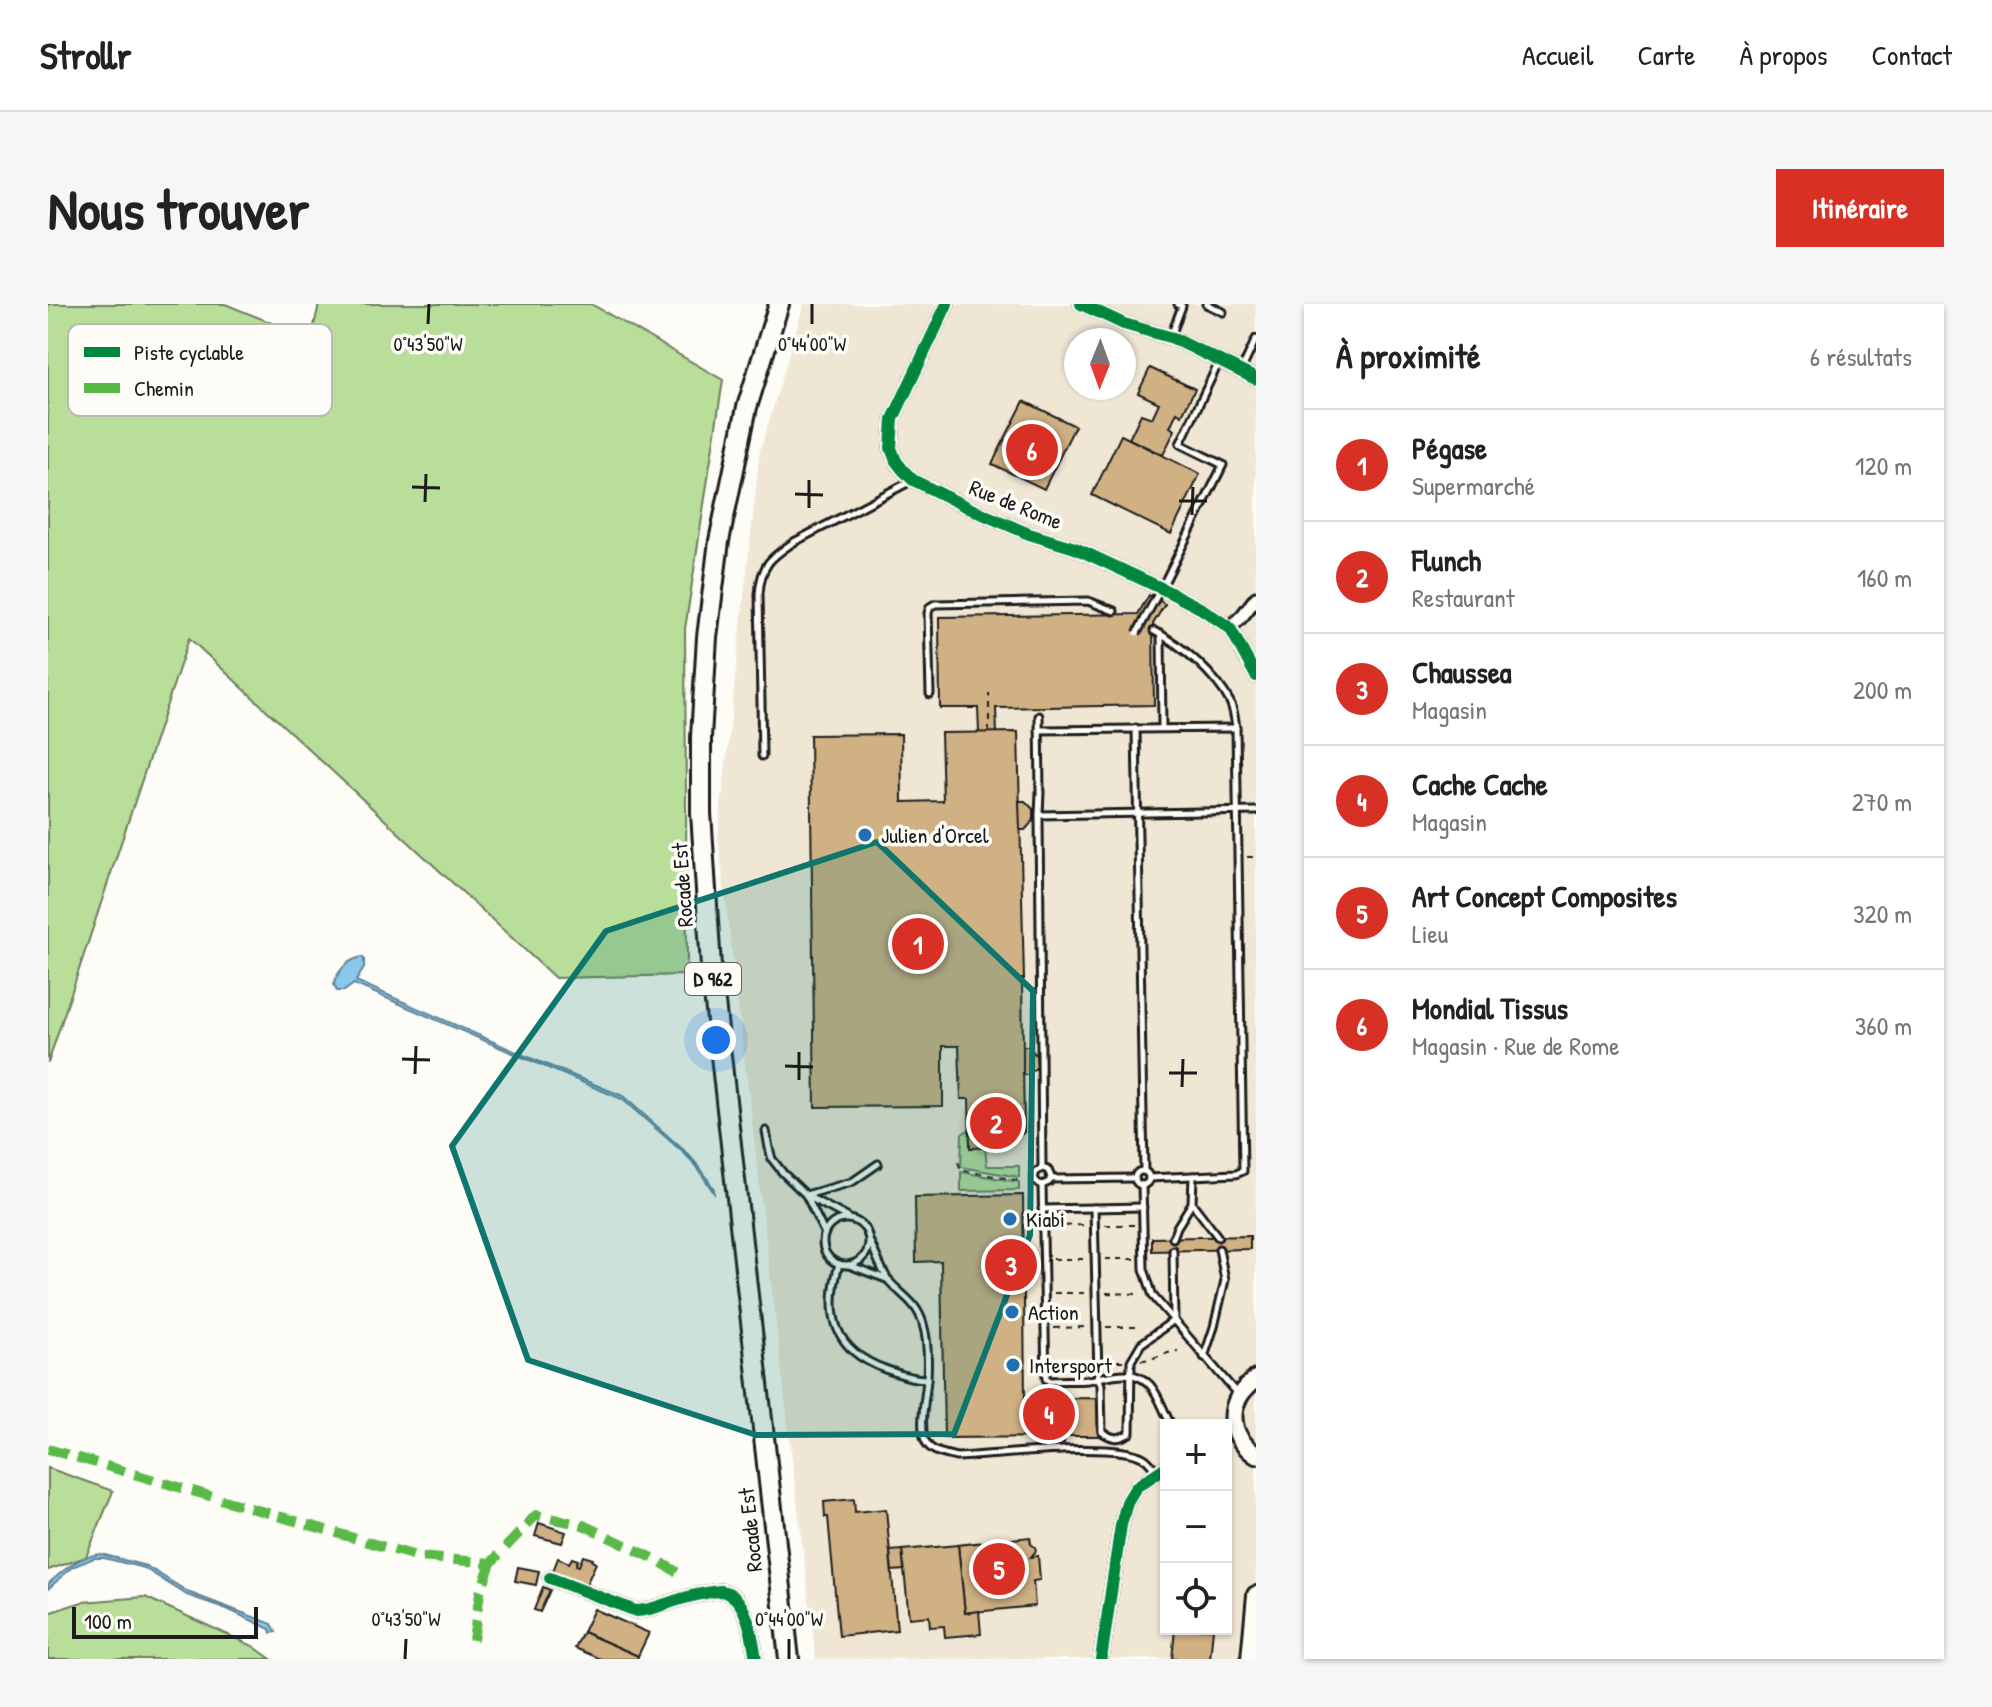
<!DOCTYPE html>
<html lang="fr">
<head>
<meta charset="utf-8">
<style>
  body { margin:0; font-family:"Patrick Hand",sans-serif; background:#f6f6f6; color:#222 }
  .controls { position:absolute; right:24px; bottom:24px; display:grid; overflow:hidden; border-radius:0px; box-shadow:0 2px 6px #0004 }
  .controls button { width:72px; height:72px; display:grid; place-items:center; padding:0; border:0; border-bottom:2px solid #e0e0e0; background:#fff; color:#222; font:40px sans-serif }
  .compass { position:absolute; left:1016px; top:24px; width:72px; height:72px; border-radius:50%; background:#fff; box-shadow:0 2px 6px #0004; rotate:181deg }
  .scale { position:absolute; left:24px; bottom:20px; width:186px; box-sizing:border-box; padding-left:8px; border:4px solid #1c1c1c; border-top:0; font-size:22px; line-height:28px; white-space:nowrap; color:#1c1c1c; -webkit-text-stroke:6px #fdfcf7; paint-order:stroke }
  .you { position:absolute; left:668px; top:736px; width:28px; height:28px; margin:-20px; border:6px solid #fff; border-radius:50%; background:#1a73e8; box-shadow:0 0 0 12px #1a73e833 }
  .badge { display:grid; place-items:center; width:52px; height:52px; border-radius:50%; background:#d93025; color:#fff; font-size:26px; font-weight:700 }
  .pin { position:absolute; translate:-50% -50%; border:4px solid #fff; box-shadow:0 2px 8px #0006 }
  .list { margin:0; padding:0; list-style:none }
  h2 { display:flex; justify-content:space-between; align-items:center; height:104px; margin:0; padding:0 32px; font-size:34px }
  h2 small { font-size:26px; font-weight:400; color:#767676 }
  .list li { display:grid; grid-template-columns:52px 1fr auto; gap:24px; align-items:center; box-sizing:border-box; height:112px; padding:0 32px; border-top:2px solid #e0e0e0 }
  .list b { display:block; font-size:30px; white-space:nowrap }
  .list p { margin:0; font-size:26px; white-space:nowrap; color:#767676 }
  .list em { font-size:26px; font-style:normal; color:#767676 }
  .icon { flex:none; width:44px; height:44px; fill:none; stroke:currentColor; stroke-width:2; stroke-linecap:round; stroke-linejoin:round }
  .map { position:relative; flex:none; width:1208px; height:1355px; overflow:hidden; border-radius:0px }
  header { display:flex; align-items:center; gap:48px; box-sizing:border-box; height:112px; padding:0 40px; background:#fff; border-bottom:2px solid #e0e0e0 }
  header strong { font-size:38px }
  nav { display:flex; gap:44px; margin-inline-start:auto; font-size:28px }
  .intro { display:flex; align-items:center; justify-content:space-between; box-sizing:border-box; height:192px; padding:0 48px }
  h1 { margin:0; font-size:56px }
  .button { padding:20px 36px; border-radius:0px; background:#d93025; color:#fff; font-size:28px; font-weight:700 }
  main { display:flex; gap:48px; padding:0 48px }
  aside { flex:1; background:#fff; border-radius:0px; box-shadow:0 2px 6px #0004 }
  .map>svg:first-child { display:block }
  .built { fill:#f0e6d4; fill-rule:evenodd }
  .green { fill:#b8de9a; stroke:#6a7d5b; stroke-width:2 }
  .water { fill:#8bc7eb; stroke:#5f8398; stroke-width:2 }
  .building { fill:#d0b184; stroke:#1c1c1c; stroke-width:2 }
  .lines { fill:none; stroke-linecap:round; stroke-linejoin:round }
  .lane-casing { stroke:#1c1c1c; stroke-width:11 }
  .street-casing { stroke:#1c1c1c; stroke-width:17 }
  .secondary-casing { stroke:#1c1c1c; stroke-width:22 }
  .primary-casing { stroke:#1c1c1c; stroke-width:24 }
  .path { stroke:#1c1c1c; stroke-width:2; stroke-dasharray:6 6; stroke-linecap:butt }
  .lane { stroke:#fdfcf7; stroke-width:5 }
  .street { stroke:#fdfcf7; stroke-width:11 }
  .secondary { stroke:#fdfcf7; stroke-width:16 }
  .primary { stroke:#fdfcf7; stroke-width:18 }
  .lane-bridge-casing { stroke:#1c1c1c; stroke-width:11; stroke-linecap:butt }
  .lane-bridge { stroke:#fdfcf7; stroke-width:5 }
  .quiet { stroke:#58b947; stroke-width:10; stroke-dasharray:20 10; stroke-linecap:butt }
  .cycleway-casing { stroke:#fdfcf7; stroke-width:17 }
  .cycleway { stroke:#00873e; stroke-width:12 }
  .marked { fill:#0f766e; fill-opacity:0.2; stroke:#0f766e; stroke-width:6; stroke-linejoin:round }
  .ticks { fill:none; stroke:#1c1c1c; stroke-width:3 }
  .poi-dot { fill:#1f6fb2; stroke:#fdfcf7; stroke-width:3 }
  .labels { text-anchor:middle; stroke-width:7; stroke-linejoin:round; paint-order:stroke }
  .shield { fill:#fdfcf7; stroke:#605f5e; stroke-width:2 }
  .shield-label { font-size:20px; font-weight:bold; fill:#1c1c1c }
  .street-label { font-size:22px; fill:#1c1c1c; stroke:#fdfcf7 }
  .poi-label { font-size:22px; fill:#1c1c1c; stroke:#fdfcf7; text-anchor:start }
  .key { fill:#fdfcf7; stroke:#bab9b5; stroke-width:2 }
  .key-label { font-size:22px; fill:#1c1c1c }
  .ticks-label { font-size:20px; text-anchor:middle; fill:#1c1c1c; stroke:#fdfcf7; stroke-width:7; stroke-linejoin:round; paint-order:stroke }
</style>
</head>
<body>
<header>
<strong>Strollr</strong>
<nav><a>Accueil</a><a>Carte</a><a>À propos</a><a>Contact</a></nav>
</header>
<div class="intro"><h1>Nous trouver</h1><a class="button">Itinéraire</a></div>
<main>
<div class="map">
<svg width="1208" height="1355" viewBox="0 0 1208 1355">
  <rect width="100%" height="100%" fill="#fdfcf7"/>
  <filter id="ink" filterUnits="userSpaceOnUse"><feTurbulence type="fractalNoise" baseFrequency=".0125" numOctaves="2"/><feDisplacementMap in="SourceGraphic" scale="16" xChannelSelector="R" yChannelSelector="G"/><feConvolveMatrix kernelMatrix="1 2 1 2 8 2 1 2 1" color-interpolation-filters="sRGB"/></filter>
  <g filter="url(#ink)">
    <!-- built -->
    <path class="built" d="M756,0h452v1355h-440l-98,-822 42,-386zM1028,36h48v48h-48zM1118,1121h60v204h-60z"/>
    <!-- green -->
    <g class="green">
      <path d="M0,0h177l86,35 8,-35h272l132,76 -38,249 2,346 -132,3 -366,-340 -141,425z"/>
      <path d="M922,825l15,18 2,19h32v11l-58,-10 1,-33z"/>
      <path d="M913,868l58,10v8l-58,1z"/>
      <path d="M0,1164l65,23 -27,66 -38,13z"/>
      <path d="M97,1293l108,49 18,13h-223v-46l34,-11z"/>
    </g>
    <!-- water -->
    <g class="water">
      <path d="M314,653l2,2v9l-8,13 165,73 102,42 64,57 14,16 13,20v4l-17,-26 -12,-13 -63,-55 -107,-45 -161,-70 -10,7h-7l-3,-6c3,-14 13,-25 28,-28z"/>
      <path d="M53,1250l45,12 44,27 82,31 4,8 -5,1 -1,-4 -43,-20 -40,-14 -43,-27 -40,-10h-10l-22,9 -24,22v-5c17,-15 30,-28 53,-30z"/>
    </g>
    <!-- building -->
    <g class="building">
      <path d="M1102,64l45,21 -13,26 -5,-3 -7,15 5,3 -12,25 -34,-16 12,-25 11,4 7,-15 -21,-10z"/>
      <path d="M976,97l51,25 -31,63 -52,-25z"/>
      <path d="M1073,131l79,39 -29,60 -79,-39z"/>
      <path d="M1101,291l16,9 -12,20 1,81 -158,3 1,25h-18l-1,-25h-38l-1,-91 199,-3z"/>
      <path d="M970,428l6,247h-2l2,153 -16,15 -38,1 -1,-49h-8l-2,-53h-16v60l-128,1 -5,-372 91,-1 1,68 41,-1 -2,-68z"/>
      <path d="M971,497h6l8,8v12l-8,9h-5z"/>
      <path d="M975,742h5l8,9 1,12 -9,8h-5z"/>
      <path d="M975,891l2,204 74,-1v38h-34l-1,7h-6l-1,-6 -113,1 -3,-177 -25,1 -1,-65z"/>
      <path d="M1202,932v13l-98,2v-13z"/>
      <path d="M806,1195l1,13 31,-3 11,121 -58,6 -11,-119h-3l-1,-15z"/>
      <path d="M491,1219l27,9 -4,11 -27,-7z"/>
      <path d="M982,1233l1,7 4,3 1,4 -5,6 7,-1 2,24 -7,1 2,25 -70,7 -7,-68z"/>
      <path d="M910,1241l7,68 14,-2 2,23 -36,3 -1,-11 -14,1 -1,-11 -20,2 -7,-68z"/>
      <path d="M854,1246l2,20 -12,1 -2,-20z"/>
      <path d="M535,1252l10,3 -1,2 4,2 -10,22 -33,-14 5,-13 11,5 3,-5 6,2 -2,5 3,1z"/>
      <path d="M470,1263l21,4 -3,14 -21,-4z"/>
      <path d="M495,1283l7,3 -10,22 -6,-2z"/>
      <path d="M546,1305l55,24 -11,23 -55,-24z"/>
      <path d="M1127,1325h38l-3,30h-38z"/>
      <path d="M535,1328l55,24 -1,3h-36l-26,-11z"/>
    </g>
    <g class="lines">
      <!-- lane casing -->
      <g class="lane-casing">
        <g id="lane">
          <path d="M1158,0l17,8"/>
          <path d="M1123,32l11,-30 -4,-2"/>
          <path d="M1193,67l15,-32"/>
          <path d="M1114,283l61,-122 -43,-21 39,-82"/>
          <path d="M1113,330l1,94"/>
          <path d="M882,390l-2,-81 2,-6 5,-3 153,-3 26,10"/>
          <path d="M1088,424l8,443"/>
          <path d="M991,426l197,-2"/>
          <path d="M714,452l-3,-162c2,-29 11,-36 35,-52l119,-62"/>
          <path d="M991,511l1,-23 -1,-76"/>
          <path d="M718,827l3,17 3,11 11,14 23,22 18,37"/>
          <path d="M994,864l-3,-353 217,-4"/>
          <circle cx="1094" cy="874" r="7"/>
          <path d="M1145,872l-1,27 26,34"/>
          <path d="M1101,874l87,-4 7,-3 -7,-443c-1,-9 -2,-18 -6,-26 -14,-27 -49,-58 -76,-71"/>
          <path d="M1003,875l84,-1"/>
          <path d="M994,881l7,-3 2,-5 -3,-7 -6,-2 -6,4c-3,6 -1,11 6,13l4,194 3,2c13,-1 27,0 39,-1 20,-3 45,-14 62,5 9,10 14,27 21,40"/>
          <path d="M1094,881l2,84 9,27 85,99"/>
          <path d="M758,891l46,-13 26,-18"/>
          <path d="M759,892l40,21"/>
          <path d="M1046,904l4,169 3,8 1,47c11,7 16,8 28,1l1,-72 10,-17 33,-24 -1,-70"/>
          <path d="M994,905l101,-2"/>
          <circle cx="798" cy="938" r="23"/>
          <path d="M1125,934l4,-11 15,-24"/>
          <path d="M822,938c6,12 11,28 19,39 13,15 28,21 34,43 5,16 5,37 4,55 -1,17 -8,45 -2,61 4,12 20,14 31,17 39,-1 158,-17 188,1 5,3 9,9 12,13"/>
          <path d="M791,960c-14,50 -6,86 46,105 14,5 28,10 42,10"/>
          <path d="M801,961l40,15"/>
          <path d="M1156,1053l10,-30 11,-47 -6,-31"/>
        </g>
      </g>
      <!-- street casing -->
      <g class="street-casing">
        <g id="street">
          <path d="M899,0l-54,115 -2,29 5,13 7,9 10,10 58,29 58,25 46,14 86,40 41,21 28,19 26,48"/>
          <path d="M1033,0l43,20 49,14 83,41"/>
          <path d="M1182,324l13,-13 13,-17"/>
          <path d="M502,1274l86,33c15,0 28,-7 42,-11 8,-3 35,-9 43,-9 26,3 32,48 35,68"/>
          <path d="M1053,1355l20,-134 6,-23 9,-15 30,-20"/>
        </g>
      </g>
      <!-- secondary casing -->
      <g class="secondary-casing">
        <g id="secondary">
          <path d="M1208,1075c-30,21 -30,55 0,76"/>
          <path d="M1202,1355l6,-64"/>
        </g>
      </g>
      <!-- primary casing -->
      <g class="primary-casing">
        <path id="primary" d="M731,0l-32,103 -28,134 -12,96 -6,100v76l10,154 78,692"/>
      </g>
      <!-- path -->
      <g class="path">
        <path d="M941,429v-40"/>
        <path d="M1199,553h9"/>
        <path d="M910,858l3,8 61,11"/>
        <path d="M1057,921h29"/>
        <path d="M1005,922l33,-1"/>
        <path d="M1005,955h34"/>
        <path d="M1057,955h30"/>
        <path d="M1006,989h33"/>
        <path d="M1058,989l31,1"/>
        <path d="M1058,1023h31"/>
        <path d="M1006,1024l34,-1"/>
        <path d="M1093,1056c13,0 24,-8 37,-9"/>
        <path d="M1057,1057h18"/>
        <path d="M1005,1058h34"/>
      </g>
      <!-- lane -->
      <use href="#lane" class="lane"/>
      <!-- street -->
      <use href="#street" class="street"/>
      <!-- secondary -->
      <use href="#secondary" class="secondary"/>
      <!-- primary -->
      <use href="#primary" class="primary"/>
      <!-- lane-bridge casing -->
      <g class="lane-bridge-casing">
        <path id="lane-bridge" d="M1089,329l24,-45"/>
      </g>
      <!-- lane-bridge -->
      <use href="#lane-bridge" class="lane-bridge"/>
      <!-- quiet -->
      <g class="quiet">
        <path d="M0,1145l371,108 72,6 45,-48 47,10 74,35 20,12"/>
        <path d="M425,1336l7,-47 11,-30"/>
      </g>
      <!-- cycleway casing -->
      <g class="cycleway-casing">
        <g id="cycleway">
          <path d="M899,0l-54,115 -2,29 5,13 7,9 10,10 58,29 58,25 46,14 86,40 41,21 28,19 26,48"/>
          <path d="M1033,0l43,20 49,14 83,41"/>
          <path d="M502,1274l86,33c15,0 28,-7 42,-11 8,-3 35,-9 43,-9 26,3 32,48 35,68"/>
          <path d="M1053,1355l20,-134 6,-23 9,-15 30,-20"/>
        </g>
      </g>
      <!-- cycleway -->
      <use href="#cycleway" class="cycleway"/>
    </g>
  </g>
  <!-- marked area -->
  <path class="marked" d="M829,538l156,149 -3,244 -76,199 -198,1 -228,-75 -76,-214 154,-215z"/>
  <!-- ticks -->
  <path class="ticks" d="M380,20l1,-20M764,20v-20M364,183l28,1M747,190l28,1M1131,197h28M377,198l1,-28M761,204v-28M1144,211l1,-28M354,755l28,1M737,762l28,1M1121,769h28M367,770l1,-28M751,776v-28M1134,783l1,-28M357,1355l1,-20M741,1355v-20"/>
  <!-- markers -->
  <g class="poi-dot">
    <circle cx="817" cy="531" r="8"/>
    <circle cx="962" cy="915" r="8"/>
    <circle cx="964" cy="1008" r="8"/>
    <circle cx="965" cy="1061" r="8"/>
  </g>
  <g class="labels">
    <!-- shield labels -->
    <rect class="shield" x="637" y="659" width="56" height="32" rx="6"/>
    <g class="shield-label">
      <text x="665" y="682">D 962</text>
    </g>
    <!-- street labels -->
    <g class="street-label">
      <text transform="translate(968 200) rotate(22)" y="8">Rue de Rome</text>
      <text transform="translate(634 581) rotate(-94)" y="8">Rocade Est</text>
      <text transform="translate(702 1226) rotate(-96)" y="8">Rocade Est</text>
    </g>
    <!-- poi labels -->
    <g class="poi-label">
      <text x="833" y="539">Julien d'Orcel</text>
      <text x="978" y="923">Kiabi</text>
      <text x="980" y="1016">Action</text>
      <text x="981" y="1069">Intersport</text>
    </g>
  </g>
  <!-- legend -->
  <rect x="20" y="20" width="264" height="92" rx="12" class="key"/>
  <rect x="36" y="43" width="36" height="10" fill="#00873e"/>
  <rect x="36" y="79" width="36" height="10" fill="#58b947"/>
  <g class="key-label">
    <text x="86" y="56">Piste cyclable</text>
    <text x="86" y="92">Chemin</text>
  </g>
  <g class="ticks-label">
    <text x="380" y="47">0°43'50"W</text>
    <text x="764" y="47">0°44'00"W</text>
    <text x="358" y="1322">0°43'50"W</text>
    <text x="741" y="1322">0°44'00"W</text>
  </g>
</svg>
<div class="controls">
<button>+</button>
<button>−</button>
<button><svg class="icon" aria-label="locate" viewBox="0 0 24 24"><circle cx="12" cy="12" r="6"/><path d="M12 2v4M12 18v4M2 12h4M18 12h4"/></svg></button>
</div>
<svg class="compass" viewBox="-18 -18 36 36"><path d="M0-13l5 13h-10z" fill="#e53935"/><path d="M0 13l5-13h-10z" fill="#767676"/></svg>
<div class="scale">100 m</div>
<div class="you"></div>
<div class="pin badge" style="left:870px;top:640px">1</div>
<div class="pin badge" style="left:948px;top:819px">2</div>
<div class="pin badge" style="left:963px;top:961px">3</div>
<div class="pin badge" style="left:1001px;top:1110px">4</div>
<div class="pin badge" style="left:951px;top:1265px">5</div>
<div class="pin badge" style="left:984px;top:146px">6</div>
</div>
<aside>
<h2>À proximité<small>6 résultats</small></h2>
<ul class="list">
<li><span class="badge">1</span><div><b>Pégase</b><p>Supermarché</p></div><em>120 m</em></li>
<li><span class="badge">2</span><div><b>Flunch</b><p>Restaurant</p></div><em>160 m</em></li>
<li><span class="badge">3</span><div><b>Chaussea</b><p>Magasin</p></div><em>200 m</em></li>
<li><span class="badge">4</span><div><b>Cache Cache</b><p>Magasin</p></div><em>270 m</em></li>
<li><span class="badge">5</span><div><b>Art Concept Composites</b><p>Lieu</p></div><em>320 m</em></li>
<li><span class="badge">6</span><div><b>Mondial Tissus</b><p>Magasin · Rue de Rome</p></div><em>360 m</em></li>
</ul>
</aside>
</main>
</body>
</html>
